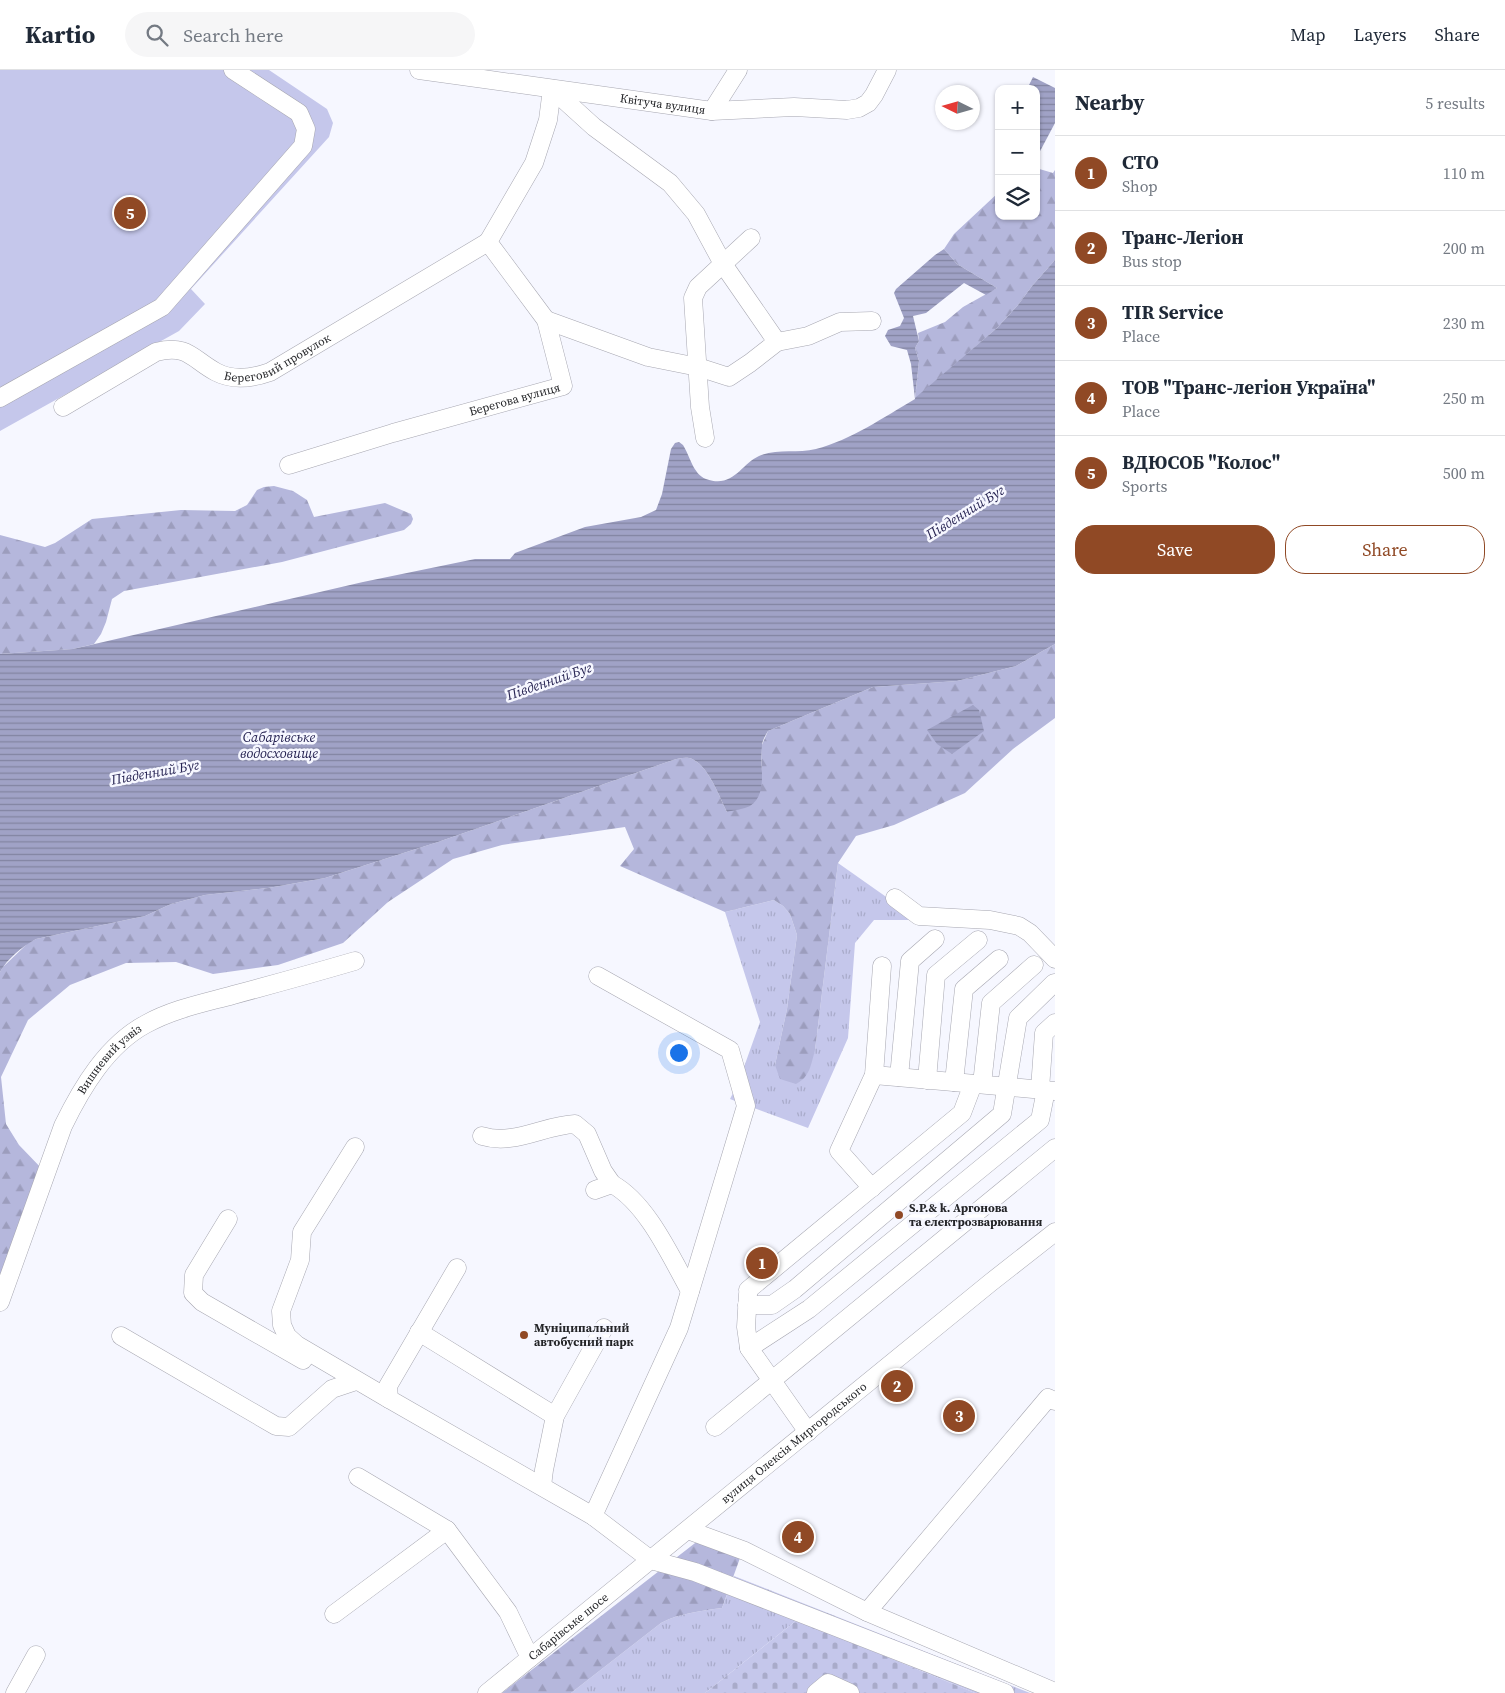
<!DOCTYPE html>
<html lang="en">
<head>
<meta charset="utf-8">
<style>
  body { margin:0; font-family:"Source Serif 4",serif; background:#f6f6f7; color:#1f2937 }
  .controls { position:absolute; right:15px; top:15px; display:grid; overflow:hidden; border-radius:10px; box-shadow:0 1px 4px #0004 }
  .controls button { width:45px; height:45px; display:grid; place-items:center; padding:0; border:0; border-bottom:1px solid #e0e1e3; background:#fff; color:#1f2937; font:25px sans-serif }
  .compass { position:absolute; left:935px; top:15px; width:45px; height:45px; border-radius:50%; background:#fff; box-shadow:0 1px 4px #0004; rotate:275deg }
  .you { position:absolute; left:678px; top:982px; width:18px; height:18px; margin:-12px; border:4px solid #fff; border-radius:50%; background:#1a73e8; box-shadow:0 0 0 8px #1a73e833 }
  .badge { display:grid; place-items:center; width:32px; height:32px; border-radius:50%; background:#904925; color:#fff; font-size:16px; font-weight:700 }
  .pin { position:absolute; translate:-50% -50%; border:2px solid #fff; box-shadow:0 1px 5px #0006 }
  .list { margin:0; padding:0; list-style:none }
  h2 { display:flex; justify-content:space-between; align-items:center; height:65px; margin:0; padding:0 20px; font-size:21px }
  h2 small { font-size:16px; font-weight:400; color:#747a83 }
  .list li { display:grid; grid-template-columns:32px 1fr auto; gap:15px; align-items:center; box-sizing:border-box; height:75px; padding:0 20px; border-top:1px solid #e0e1e3 }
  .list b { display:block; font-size:19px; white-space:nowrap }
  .list p { margin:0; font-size:16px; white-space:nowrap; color:#747a83 }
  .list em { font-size:16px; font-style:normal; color:#747a83 }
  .actions { display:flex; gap:10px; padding:15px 20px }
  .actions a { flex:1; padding:11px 0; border:1px solid #904925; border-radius:20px; text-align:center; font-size:18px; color:#904925 }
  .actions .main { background:#904925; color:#fff }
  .icon { flex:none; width:28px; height:28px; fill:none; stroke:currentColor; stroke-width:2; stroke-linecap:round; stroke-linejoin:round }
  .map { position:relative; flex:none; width:1055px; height:1623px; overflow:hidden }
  header { display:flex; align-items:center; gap:30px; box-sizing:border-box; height:70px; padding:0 25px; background:#fff; border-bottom:1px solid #e0e1e3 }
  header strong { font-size:24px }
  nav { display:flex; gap:28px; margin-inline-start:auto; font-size:18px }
  .search { width:350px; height:45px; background:#f6f6f7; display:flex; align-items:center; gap:12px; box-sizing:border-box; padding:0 18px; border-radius:28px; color:#747a83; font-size:19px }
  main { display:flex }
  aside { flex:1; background:#fff }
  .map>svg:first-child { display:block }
  .grass { fill:url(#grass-tufts) }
  .forest { fill:url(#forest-firs) }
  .cemetery { fill:url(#cemetery-stones) }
  .green { fill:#c5c7eb }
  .water { fill:url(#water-rules) }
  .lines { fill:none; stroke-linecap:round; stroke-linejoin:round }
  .minor-casing { stroke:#a7a7b1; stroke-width:19 }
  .minor { stroke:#fff; stroke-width:18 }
  .poi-dot { fill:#904925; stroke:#f6f7ff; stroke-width:2 }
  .labels { text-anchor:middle; stroke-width:5; stroke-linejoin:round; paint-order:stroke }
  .street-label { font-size:12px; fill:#242528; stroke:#f6f7ff }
  .poi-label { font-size:12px; font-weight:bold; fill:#242528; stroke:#f6f7ff; text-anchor:start }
  .water-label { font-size:14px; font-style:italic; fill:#262352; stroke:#f6f7ff }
</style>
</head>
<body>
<header>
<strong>Kartio</strong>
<div class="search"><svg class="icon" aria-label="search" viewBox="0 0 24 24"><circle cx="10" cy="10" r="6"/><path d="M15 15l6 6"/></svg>Search here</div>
<nav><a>Map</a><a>Layers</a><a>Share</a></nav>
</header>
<main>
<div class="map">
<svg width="1055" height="1623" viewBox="0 0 1055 1623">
  <defs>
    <pattern id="grass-tufts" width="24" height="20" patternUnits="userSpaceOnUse" patternTransform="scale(1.25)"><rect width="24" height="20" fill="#c5c7eb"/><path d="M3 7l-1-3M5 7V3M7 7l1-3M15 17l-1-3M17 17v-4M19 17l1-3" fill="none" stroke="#a9abca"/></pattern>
    <pattern id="forest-firs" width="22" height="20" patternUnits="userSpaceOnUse" patternTransform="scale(1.25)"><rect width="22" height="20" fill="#b5b7dc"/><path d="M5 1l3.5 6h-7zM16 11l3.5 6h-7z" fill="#9c9dbd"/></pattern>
    <pattern id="cemetery-stones" width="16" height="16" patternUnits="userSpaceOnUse" patternTransform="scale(1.25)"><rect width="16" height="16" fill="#c5c7eb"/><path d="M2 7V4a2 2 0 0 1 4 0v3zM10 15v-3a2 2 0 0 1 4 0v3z" fill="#a9abca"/></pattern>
    <pattern id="water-rules" width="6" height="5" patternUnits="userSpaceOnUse" patternTransform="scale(1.25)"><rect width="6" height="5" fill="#a0a2c6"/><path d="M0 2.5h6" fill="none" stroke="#8284a1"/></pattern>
  </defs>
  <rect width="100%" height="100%" fill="#f6f7ff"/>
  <!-- grass -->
  <g class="grass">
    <path d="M838,793l81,57h-45l-19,23 -7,95 -40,90 -78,-29 9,-18 21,-59 -35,-110 49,-12 9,6 7,8 7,21 -10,74 -12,56 40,-15z"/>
    <path d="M734,1506l296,117h-55l-178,-73 -92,73h-134l90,-70c19,-10 40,-12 61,-15z"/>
  </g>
  <!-- forest -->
  <g class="forest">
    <path d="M1036,98l17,5 2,-3v90l-23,26 -14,19 -21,23 -82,71 4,-38 -4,-13 4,-7 -1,-8 27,-11 18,-15 34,-19 -40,-24 -13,-15 10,-15 45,-42v24h37z"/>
    <path d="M274,416l19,5 14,9 7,17 71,-14 26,11 2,5 -2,5 -7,6 -122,32 -158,29 -12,8 -6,23 -5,12 -7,10 -21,5 -73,5v-119l45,12 10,-4 37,-24 89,-9 54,1 12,-6 10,-15 7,-3z"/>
    <path d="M1055,574v74l-42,31 -48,44 -71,32 -38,11 -18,27 -23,187c-4,14 -5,27 -19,34l-16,-5 -5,-14 12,-56 10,-74 -7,-21 -7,-8 -9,-6 -49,12 -105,-46 14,-17 -9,-22 -123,18 -49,14 -65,43 -45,41 -65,22 -65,9 -37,-12 -50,1 -56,22 -42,35 -27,57 5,47 13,21 27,28 -46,129v-330l3,-5 24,-23 9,-5 109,-23 26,-12 34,-9 63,-7 57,-10 113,-36 235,-82c4,-1 11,-3 16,-2 18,4 30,38 38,54l35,-42 -1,-23 7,-16 105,-44 84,-6 59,-15z"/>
    <path d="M699,1470l41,18 -18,50c-21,3 -42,5 -61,15l-90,70h-69z"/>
  </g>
  <!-- cemetery -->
  <path class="cemetery" d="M797,1550l178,73h-270z"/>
  <!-- green -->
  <path class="green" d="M0,0h269l58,39 6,14 -4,14 -138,152 14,15 -26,27 -179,100z"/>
  <!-- water -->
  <g class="water">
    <path d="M1033,7l22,11v35l-17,32h-2v-66h-9z"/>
    <path d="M944,179l13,15 40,24 -11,7 -22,-12 -38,30 -13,3 6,25 -4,7 4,13 -4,37 82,-70 21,-23 14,-19 23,-26v384l-39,22 -59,15 -84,6 -105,44c-3,5 -6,10 -6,15 -3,17 7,48 -12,60 -6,3 -16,4 -23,6 -8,-16 -20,-50 -38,-54 -5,-1 -12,1 -16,2l-235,82 -113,36 -57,10 -63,7 -34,9 -26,12 -109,23c-13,7 -29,20 -36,33v-318l73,-5 290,-67 112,-23h35l5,-6 70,-26 56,-10 15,-7 6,-16 9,-45 4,-6 4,-1 4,3c7,11 10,29 23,34 27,10 35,-15 53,-23 18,-8 38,-2 57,-7 35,-9 68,-32 99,-50l-4,-35 -4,-14 -16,-4 -6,-10 3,-6 12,-4 4,-8 -10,-25 2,-4 39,-34z"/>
    <path d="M973,635l6,5 5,21 -32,23 -15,-10 -10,-14z"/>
  </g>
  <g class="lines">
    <!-- minor casing -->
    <g class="minor-casing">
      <g id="minor">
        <path id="s1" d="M419,0l293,41 82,-4 53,3 12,-2 9,-5 6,-8 13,-25"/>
        <path d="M552,19l42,38 76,56 26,31 27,50 54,78"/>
        <path d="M712,41l26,-41"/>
        <path d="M546,250l102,37 50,10 31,10 21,-14 27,-21 31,-6 32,-14 32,-1"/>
        <path d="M0,328l162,-91 141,-161 3,-17 -7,-16 -66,-43"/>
        <path id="s2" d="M63,337l93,-55c32,-8 36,7 60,20 17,9 37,6 54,0l218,-130"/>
        <path d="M705,368l-5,-31 -7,-109 5,-11 53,-49"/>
        <path id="s3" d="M289,395l104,-32 170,-47 -17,-66 -58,-78 46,-79 14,-43 4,-31"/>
        <path d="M895,828l24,18 71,4 29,6 11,7 25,26"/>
        <path d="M874,1005l181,16"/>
        <path d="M899,1007l11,-116 25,-22"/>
        <path d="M927,1010l9,-105 42,-35"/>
        <path d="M954,1012l10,-93 35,-30"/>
        <path d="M982,1014l9,-81 43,-38"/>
        <path d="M1040,1019l4,-56 11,-10"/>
        <path d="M482,1066c32,10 62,-11 93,-12l12,10 16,37 9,13"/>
        <path d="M355,1077l-53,85 -2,28 -19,51 1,14 5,11 10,9 92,54"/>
        <path d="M872,1118l-33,-37 35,-76 8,-109"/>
        <path d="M595,1120l17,-6c35,19 59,73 78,107"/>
        <path d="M228,1149l-34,56 -1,18 9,9 101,58"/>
        <path d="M457,1198l-69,118 1,13 204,117 58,44 44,12 310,121"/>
        <path d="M748,1220l214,-177 11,-29"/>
        <path d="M748,1224l-2,33 3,21 59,84"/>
        <path id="s4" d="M0,1232l63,-176c19,-39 44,-81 83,-102 27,-15 58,-21 87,-29 41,-11 81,-22 122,-34"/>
        <path d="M747,1235h25l23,-16 207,-175 16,-96 36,-35"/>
        <path d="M419,1262l136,84"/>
        <path d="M121,1266l155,90 13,1 43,-38 24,-8"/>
        <path d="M749,1278l60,-39 231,-189 6,-30"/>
        <path d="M715,1357l340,-279"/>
        <path d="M358,1407l89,53 61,82 22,46"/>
        <path d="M542,1416l2,-16 11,-54 49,-88"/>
        <path d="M593,1446l86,-188 67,-222 -16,-56 -132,-74"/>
        <path d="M688,1460l57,21 122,61 188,80"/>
        <path d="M867,1542l181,-214 7,3"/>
        <path d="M334,1544l113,-84"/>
        <path d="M15,1623l21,-38"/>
        <path id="s5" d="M487,1623l503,-410 65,-51"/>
        <path d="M816,1623l12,-10 22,10"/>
      </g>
    </g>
    <!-- minor -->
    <use href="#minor" class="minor"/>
  </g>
  <!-- markers -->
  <g class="poi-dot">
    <circle cx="899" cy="1145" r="5"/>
    <circle cx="524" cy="1265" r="5"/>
  </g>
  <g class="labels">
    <!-- street labels -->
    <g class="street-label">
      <text dy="4" stroke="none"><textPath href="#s1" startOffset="246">Квітуча вулиця</textPath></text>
      <text dy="4" stroke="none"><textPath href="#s2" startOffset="241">Береговий провулок</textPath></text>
      <text dy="4" stroke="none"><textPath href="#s3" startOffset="235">Берегова вулиця</textPath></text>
      <text dy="4" stroke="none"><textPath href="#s4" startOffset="269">Вишневий узвіз</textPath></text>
      <text dy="4" stroke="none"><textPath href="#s5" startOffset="396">вулиця Олексія Миргородського</textPath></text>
      <text dy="4" stroke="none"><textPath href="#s5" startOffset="105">Сабарівське шосе</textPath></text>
    </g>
    <!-- poi labels -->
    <g class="poi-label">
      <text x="909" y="1142">S.P.&amp; k. Аргонова<tspan x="909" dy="14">та електрозварювання</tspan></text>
      <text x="534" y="1262">Муніципальний<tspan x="534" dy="14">автобусний парк</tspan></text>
    </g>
    <!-- water labels -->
    <g class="water-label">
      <text transform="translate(965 442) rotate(-32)" y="5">Південний Буг</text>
      <text transform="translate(549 611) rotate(-19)" y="5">Південний Буг</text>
      <text x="279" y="672">Сабарівське<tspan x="279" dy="16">водосховище</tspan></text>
      <text transform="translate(155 702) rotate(-10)" y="5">Південний Буг</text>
    </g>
  </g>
</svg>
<div class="controls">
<button>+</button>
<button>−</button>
<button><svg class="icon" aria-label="layers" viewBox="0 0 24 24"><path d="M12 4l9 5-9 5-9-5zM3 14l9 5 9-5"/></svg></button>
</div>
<svg class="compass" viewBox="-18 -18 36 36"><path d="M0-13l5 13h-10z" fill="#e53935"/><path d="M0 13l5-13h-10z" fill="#747a83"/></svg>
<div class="you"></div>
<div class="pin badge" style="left:762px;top:1193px">1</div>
<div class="pin badge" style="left:897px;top:1316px">2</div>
<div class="pin badge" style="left:959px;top:1346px">3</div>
<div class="pin badge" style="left:798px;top:1467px">4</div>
<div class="pin badge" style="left:130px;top:143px">5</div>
</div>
<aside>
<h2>Nearby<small>5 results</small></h2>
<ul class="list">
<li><span class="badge">1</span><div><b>СТО</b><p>Shop</p></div><em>110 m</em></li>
<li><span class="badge">2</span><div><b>Транс-Легіон</b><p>Bus stop</p></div><em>200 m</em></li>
<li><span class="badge">3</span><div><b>TIR Service</b><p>Place</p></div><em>230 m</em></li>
<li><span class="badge">4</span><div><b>ТОВ &quot;Транс-легіон Україна&quot;</b><p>Place</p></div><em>250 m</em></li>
<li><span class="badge">5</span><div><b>ВДЮСОБ &quot;Колос&quot;</b><p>Sports</p></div><em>500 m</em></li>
</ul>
<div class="actions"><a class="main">Save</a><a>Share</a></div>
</aside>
</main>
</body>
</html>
